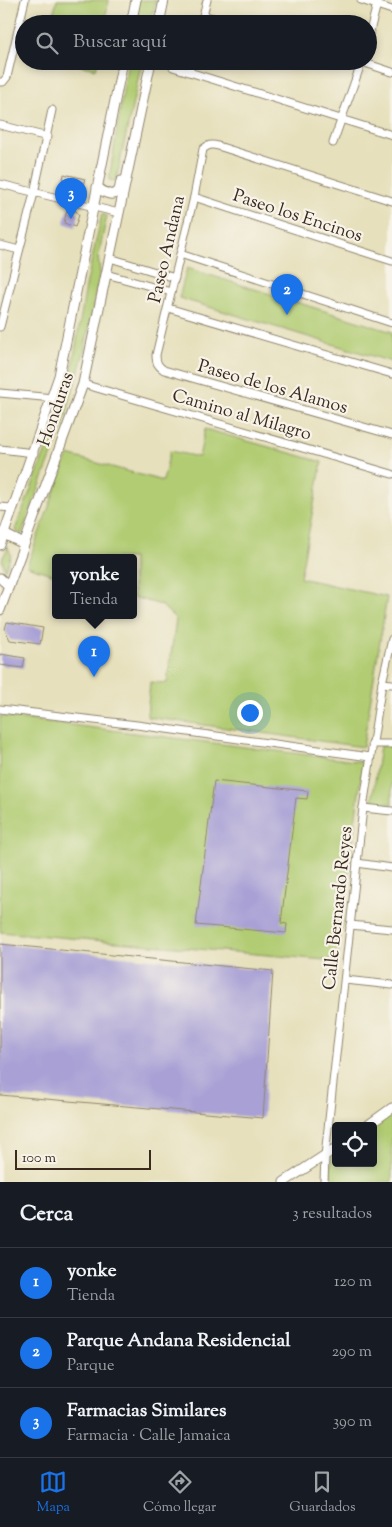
<!DOCTYPE html>
<html lang="es">
<head>
<meta charset="utf-8">
<style>
  body { margin:0; font-family:"Sorts Mill Goudy",serif; background:#20242c; color:#f1f3f6 }
  .controls { position:absolute; right:15px; bottom:15px; display:grid; overflow:hidden; border-radius:5px; box-shadow:0 2px 8px #0003 }
  .controls button { width:45px; height:45px; display:grid; place-items:center; padding:0; border:0; border-bottom:1px solid #363941; background:#171b24; color:#f1f3f6; font:25px sans-serif }
  .scale { position:absolute; left:15px; bottom:12px; width:136px; box-sizing:border-box; padding-left:5px; border:2px solid #3b2a1e; border-top:0; font-size:14px; line-height:18px; white-space:nowrap; color:#3b2a1e; -webkit-text-stroke:4px #f7f3e8; paint-order:stroke }
  .you { position:absolute; left:249px; top:712px; width:18px; height:18px; margin:-12px; border:4px solid #fff; border-radius:50%; background:#1a73e8; box-shadow:0 0 0 8px #1a73e833 }
  .badge { display:grid; place-items:center; width:32px; height:32px; border-radius:50%; background:#1a73e8; color:#fff; font-size:16px; font-weight:700 }
  .pin { position:absolute; translate:-50% -41px; filter:drop-shadow(0 1px 2px #0008) }
  .pin::after { content:''; position:absolute; top:26px; width:18px; height:15px; background:inherit; clip-path:polygon(0 0,100% 0,50% 100%) }
  .popup { position:absolute; left:52px; top:554px; width:85px; height:65px; box-sizing:border-box; display:grid; place-content:center; border-radius:5px; background:#171b24; filter:drop-shadow(0 1px 4px #0005); font-size:16px; white-space:nowrap; color:#9ea1a6 }
  .popup b { font-size:19px; color:#f1f3f6 }
  .popup::after { content:''; position:absolute; left:50%; top:100%; margin-left:-10px; border:10px solid transparent; border-top-color:#171b24 }
  .list { margin:0; padding:0; list-style:none }
  h2 { display:flex; justify-content:space-between; align-items:center; height:65px; margin:0; padding:0 20px; font-size:21px }
  h2 small { font-size:16px; font-weight:400; color:#9ea1a6 }
  .list li { display:grid; grid-template-columns:32px 1fr auto; gap:15px; align-items:center; box-sizing:border-box; height:70px; padding:0 20px; border-top:1px solid #363941 }
  .list b { display:block; font-size:19px; white-space:nowrap }
  .list p { margin:0; font-size:16px; white-space:nowrap; color:#9ea1a6 }
  .list em { font-size:16px; font-style:normal; color:#9ea1a6 }
  .icon { flex:none; width:28px; height:28px; fill:none; stroke:currentColor; stroke-width:2; stroke-linecap:round; stroke-linejoin:round }
  .map { position:relative; flex:none; width:392px; height:1182px; overflow:hidden }
  .search { position:absolute; background:#171b24; box-shadow:0 2px 8px #0003; left:15px; right:15px; top:15px; height:55px; display:flex; align-items:center; gap:12px; box-sizing:border-box; padding:0 18px; border-radius:28px; color:#9ea1a6; font-size:19px }
  .sheet { height:275px; background:#171b24 }
  nav { display:flex; justify-content:space-around; align-items:center; box-sizing:border-box; height:70px; border-top:1px solid #363941; background:#171b24; font-size:14px; color:#9ea1a6 }
  nav a { display:grid; justify-items:center; gap:2px }
  nav .on { color:#1a73e8 }
  .map>svg:first-child { display:block }
  .green { fill:#b1cc72; stroke:#767b48 }
  .building { fill:#a9a1d5 }
  .lines { fill:none; stroke-linecap:round; stroke-linejoin:round }
  .minor-casing { stroke:#90856d; stroke-width:9 }
  .tertiary-casing { stroke:#90856d; stroke-width:11 }
  .minor { stroke:#fff; stroke-width:7 }
  .tertiary { stroke:#fff; stroke-width:9 }
  .labels { text-anchor:middle; stroke-width:4.5; stroke-linejoin:round; paint-order:stroke }
  .street-label { font-size:18px; fill:#3b2a1e; stroke:#f7f3e8 }
</style>
</head>
<body>
<div class="map">
<svg width="392" height="1182" viewBox="0 0 392 1182">
  <rect width="100%" height="100%" fill="#f7f3e8"/>
  <filter id="ink" filterUnits="userSpaceOnUse"><feTurbulence type="fractalNoise" baseFrequency=".02" numOctaves="2"/><feDisplacementMap in="SourceGraphic" scale="10" xChannelSelector="R" yChannelSelector="G"/><feConvolveMatrix kernelMatrix="1 2 1 2 8 2 1 2 1" color-interpolation-filters="sRGB"/></filter>
  <filter id="wash" filterUnits="userSpaceOnUse"><feTurbulence type="fractalNoise" baseFrequency=".0096" numOctaves="4" result="noise"/><feDisplacementMap in="SourceGraphic" scale="20" xChannelSelector="R" yChannelSelector="G"/><feGaussianBlur stdDeviation="1.12" result="paint"/><feColorMatrix in="noise" values="0 0 0 0 0 0 0 0 0 0 0 0 0 0 0 0 0 1.4 0 .05"/><feComposite in="paint" operator="in"/></filter>
  <g filter="url(#wash)">
    <rect width="100%" height="100%" fill="#e6e0bc"/>
    <!-- green -->
    <g class="green">
      <path d="M57,0h52l-5,24h-53z"/>
      <path d="M138,0h18l-6,24h-16z"/>
      <path d="M60,61h38l-2,8z"/>
      <path d="M128,61h14l-26,120 -7,-1z"/>
      <path d="M102,214l5,2 -9,41 2,15 -16,80 -21,74 -42,109 -6,-5 37,-95 20,-66 14,-83z"/>
      <path d="M187,268l205,64v30l-213,-64z"/>
      <path d="M205,429l117,33 -22,116 87,19 -24,150 -216,-30 3,-35 17,1 9,-64 -15,-14 -28,-8v-39h-78v17l-28,-9 41,-111 95,26 7,-30 29,6z"/>
      <path d="M8,547l3,8 -6,15 -3,-11z"/>
      <path d="M0,716l363,46 -26,199 -337,-29z"/>
      <path d="M380,746h12v58l-20,-2z"/>
      <path d="M392,1112v70h-62l2,-29 4,-3v13h37v-37z"/>
    </g>
    <g id="blocks">
      <!-- building -->
      <g class="building">
        <path d="M64,174l21,5 -4,11 -19,-4z"/>
        <path d="M67,210l9,1 3,4 -4,12 -11,-4z"/>
        <path d="M7,622l36,6 -3,16 -30,-4 -5,-11z"/>
        <path d="M0,654l25,4 -2,10 -23,-3z"/>
        <path d="M214,781l94,10 -1,8 -11,-1 -15,125 6,1 -1,9 -90,-8z"/>
        <path d="M0,944l273,27 -10,147 -263,-23z"/>
      </g>
    </g>
  </g>
  <g filter="url(#ink)">
    <use href="#blocks" fill-opacity="0" stroke="#90856d" stroke-width="1"/>
    <g class="lines">
      <!-- minor casing -->
      <g class="minor-casing">
        <g id="minor">
          <path d="M361,0l31,10"/>
          <path d="M203,15l31,9"/>
          <path d="M201,24l6,-24"/>
          <path d="M368,39l10,-39"/>
          <path d="M359,61l33,11"/>
          <path d="M173,67l219,68"/>
          <path d="M189,72l3,-11"/>
          <path d="M0,82h3l4,-5 18,-77"/>
          <path d="M0,125l48,12"/>
          <path d="M333,143l29,-82"/>
          <path d="M0,184l119,29"/>
          <path d="M194,197l198,64"/>
          <path d="M392,201l-174,-55c-7,-2 -10,-1 -15,3l-9,48 -38,158c0,8 2,11 8,15l228,65"/>
          <path d="M0,245l19,5"/>
          <path d="M180,254l212,69"/>
          <path d="M110,258l65,20"/>
          <path d="M106,274l65,18"/>
          <path d="M168,308l224,66"/>
          <path d="M0,327l34,-134 18,-83"/>
          <path d="M83,384l309,90"/>
          <path d="M0,393l53,5"/>
          <path d="M0,449l34,4"/>
          <path d="M0,507l12,1"/>
          <path d="M382,683l10,1"/>
          <path d="M0,709l137,16 233,32"/>
          <path d="M372,744h20"/>
          <path d="M363,808l29,3"/>
          <path d="M357,863l35,5"/>
          <path d="M350,925l42,4"/>
          <path d="M345,980l47,5"/>
          <path d="M324,1182l1,-26 38,-348 19,-125 10,-44"/>
        </g>
      </g>
      <!-- tertiary casing -->
      <g class="tertiary-casing">
        <g id="tertiary">
          <path d="M131,24l5,-24"/>
          <path d="M159,24l5,-24"/>
          <path d="M97,187c7,5 14,11 22,4l2,-10"/>
          <path d="M4,534l20,10"/>
          <path d="M0,545l59,-169 64,-315"/>
          <path d="M0,578l9,8"/>
          <path d="M0,610l83,-226 68,-323"/>
          <path d="M367,1126l25,-18"/>
          <path d="M284,1182l52,-34"/>
        </g>
      </g>
      <!-- minor -->
      <use href="#minor" class="minor"/>
      <!-- tertiary -->
      <use href="#tertiary" class="tertiary"/>
    </g>
  </g>
  <g class="labels">
    <!-- street labels -->
    <g class="street-label">
      <text transform="translate(298 215) rotate(18)" y="6">Paseo los Encinos</text>
      <text transform="translate(166 249) rotate(-77)" y="6">Paseo Andana</text>
      <text transform="translate(273 386) rotate(16)" y="6">Paseo de los Alamos</text>
      <text transform="translate(55 409) rotate(-71)" y="6">Honduras</text>
      <text transform="translate(242 414) rotate(16)" y="6">Camino al Milagro</text>
      <text transform="translate(337 908) rotate(-84)" y="6">Calle Bernardo Reyes</text>
    </g>
  </g>
</svg>
<div class="controls">
<button><svg class="icon" aria-label="locate" viewBox="0 0 24 24"><circle cx="12" cy="12" r="6"/><path d="M12 2v4M12 18v4M2 12h4M18 12h4"/></svg></button>
</div>
<div class="scale">100 m</div>
<div class="you"></div>
<div class="pin badge" style="left:94px;top:677px">1</div>
<div class="popup"><b>yonke</b>Tienda</div>
<div class="pin badge" style="left:287px;top:315px">2</div>
<div class="pin badge" style="left:71px;top:219px">3</div>
<div class="search"><svg class="icon" aria-label="search" viewBox="0 0 24 24"><circle cx="10" cy="10" r="6"/><path d="M15 15l6 6"/></svg>Buscar aquí</div>
</div>
<section class="sheet">
<h2>Cerca<small>3 resultados</small></h2>
<ul class="list">
<li><span class="badge">1</span><div><b>yonke</b><p>Tienda</p></div><em>120 m</em></li>
<li><span class="badge">2</span><div><b>Parque Andana Residencial</b><p>Parque</p></div><em>290 m</em></li>
<li><span class="badge">3</span><div><b>Farmacias Similares</b><p>Farmacia · Calle Jamaica</p></div><em>390 m</em></li>
</ul>
</section>
<nav>
<a class="on"><svg class="icon" aria-label="map" viewBox="0 0 24 24"><path d="M3 6l6-2 6 2 6-2v14l-6 2-6-2-6 2zM9 4v14M15 6v14"/></svg>Mapa</a>
<a><svg class="icon" aria-label="directions" viewBox="0 0 24 24"><path d="M12 3l9 9-9 9-9-9zM9 14v-3h6M13 9l2 2-2 2"/></svg>Cómo llegar</a>
<a><svg class="icon" aria-label="saved" viewBox="0 0 24 24"><path d="M7 4h10v16l-5-4-5 4z"/></svg>Guardados</a>
</nav>
</body>
</html>
